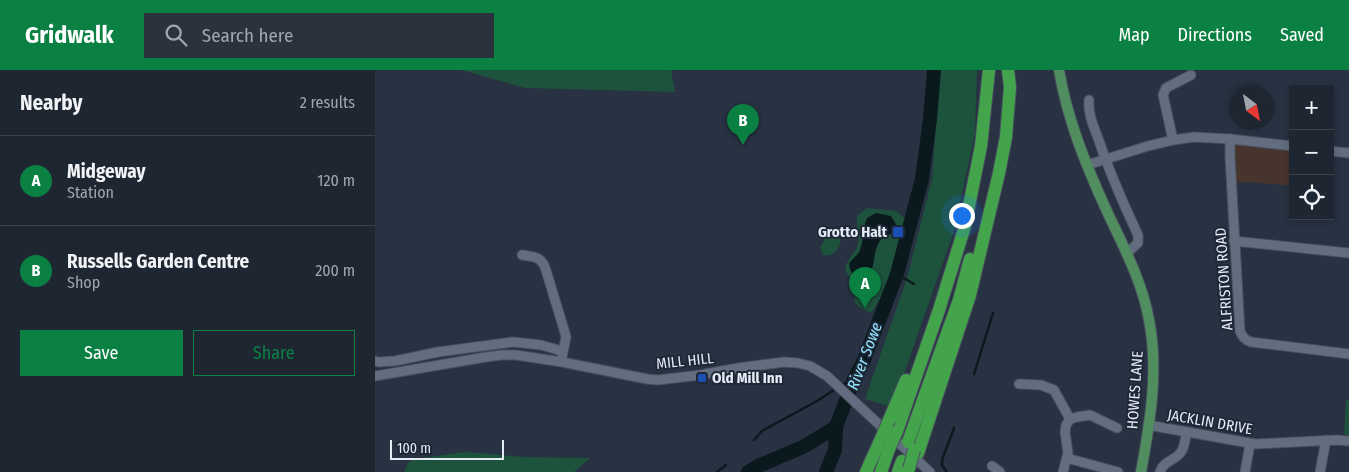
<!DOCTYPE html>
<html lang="en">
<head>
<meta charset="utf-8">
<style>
  body { margin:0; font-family:"Fira Sans Condensed",sans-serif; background:#2b323e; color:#f1f3f6 }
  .controls { position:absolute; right:15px; top:15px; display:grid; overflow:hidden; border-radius:0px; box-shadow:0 2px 8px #0003 }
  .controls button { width:45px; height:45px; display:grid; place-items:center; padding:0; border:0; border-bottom:1px solid #3c434d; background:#1e2632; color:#f1f3f6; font:25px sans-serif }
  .compass { position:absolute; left:854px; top:15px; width:45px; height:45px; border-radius:50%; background:#1e2632; box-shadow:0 2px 8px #0003; rotate:148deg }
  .scale { position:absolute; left:15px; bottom:12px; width:114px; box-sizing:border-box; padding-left:5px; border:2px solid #e5ebf5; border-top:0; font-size:14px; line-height:18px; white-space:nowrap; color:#e5ebf5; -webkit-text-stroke:4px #1e2837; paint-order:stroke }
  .you { position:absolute; left:586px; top:145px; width:18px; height:18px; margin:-12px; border:4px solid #fff; border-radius:50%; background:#1a73e8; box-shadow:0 0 0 8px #1a73e833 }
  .badge { display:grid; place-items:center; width:32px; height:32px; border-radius:50%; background:#0b8043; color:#fff; font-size:16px; font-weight:700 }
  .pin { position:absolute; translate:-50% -41px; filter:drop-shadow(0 1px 2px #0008) }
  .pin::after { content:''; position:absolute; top:26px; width:18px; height:15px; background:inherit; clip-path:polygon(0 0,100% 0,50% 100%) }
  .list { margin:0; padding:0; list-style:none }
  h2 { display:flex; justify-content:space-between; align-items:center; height:65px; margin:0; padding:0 20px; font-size:21px }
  h2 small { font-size:16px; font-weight:400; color:#a1a5ac }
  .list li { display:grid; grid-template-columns:32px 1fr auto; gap:15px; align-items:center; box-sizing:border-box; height:90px; padding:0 20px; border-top:1px solid #3c434d }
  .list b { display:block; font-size:19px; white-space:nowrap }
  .list p { margin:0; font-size:16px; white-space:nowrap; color:#a1a5ac }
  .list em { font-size:16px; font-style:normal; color:#a1a5ac }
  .actions { display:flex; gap:10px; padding:15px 20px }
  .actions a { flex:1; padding:11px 0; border:1px solid #0b8043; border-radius:0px; text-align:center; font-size:18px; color:#0b8043 }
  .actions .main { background:#0b8043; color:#fff }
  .icon { flex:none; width:28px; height:28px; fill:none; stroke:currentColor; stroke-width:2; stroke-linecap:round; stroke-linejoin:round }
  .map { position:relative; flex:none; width:974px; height:402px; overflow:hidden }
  header { display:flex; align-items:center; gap:30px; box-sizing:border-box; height:70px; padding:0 25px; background:#0b8043; color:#fff }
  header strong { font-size:24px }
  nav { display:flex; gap:28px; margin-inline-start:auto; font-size:18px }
  .search { width:350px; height:45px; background:#2b323e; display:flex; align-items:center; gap:12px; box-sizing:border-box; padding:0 18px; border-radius:0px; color:#a1a5ac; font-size:19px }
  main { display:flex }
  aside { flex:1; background:#1e2632 }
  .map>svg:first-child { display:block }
  .commercial { fill:#47342d }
  .green { fill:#1d523d }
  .water { fill:#09191d }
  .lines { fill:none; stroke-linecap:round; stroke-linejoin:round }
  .stream { stroke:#09191d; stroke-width:2.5 }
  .river { stroke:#09191d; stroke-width:14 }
  .minor-casing { stroke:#48505d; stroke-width:11 }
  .major-casing { stroke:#48505d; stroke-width:12 }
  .highway-casing { stroke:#48505d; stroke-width:14 }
  .minor { stroke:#626d7f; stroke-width:9 }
  .major { stroke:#508e60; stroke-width:10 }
  .highway { stroke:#44a44c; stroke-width:12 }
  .highway-bridge-casing { stroke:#48505d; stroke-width:14; stroke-linecap:butt }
  .highway-bridge { stroke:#44a44c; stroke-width:12 }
  .transit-dot { fill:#1a4fb4; stroke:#1e2837; stroke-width:2 }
  .labels { text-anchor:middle; stroke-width:4; stroke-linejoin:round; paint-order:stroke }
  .poi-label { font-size:15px; font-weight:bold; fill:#e5ebf5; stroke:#1e2837; text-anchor:end }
  .street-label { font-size:15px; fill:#e5ebf5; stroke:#1e2837 }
  .water-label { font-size:16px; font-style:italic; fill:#93e7fe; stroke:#1e2837 }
</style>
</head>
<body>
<header>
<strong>Gridwalk</strong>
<div class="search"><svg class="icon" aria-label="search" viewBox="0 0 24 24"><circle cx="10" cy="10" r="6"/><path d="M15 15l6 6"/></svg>Search here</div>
<nav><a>Map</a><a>Directions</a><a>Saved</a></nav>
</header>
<main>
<aside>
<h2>Nearby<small>2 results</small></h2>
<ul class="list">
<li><span class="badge">A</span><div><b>Midgeway</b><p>Station</p></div><em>120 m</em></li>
<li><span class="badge">B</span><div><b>Russells Garden Centre</b><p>Shop</p></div><em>200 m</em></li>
</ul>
<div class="actions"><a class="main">Save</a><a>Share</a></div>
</aside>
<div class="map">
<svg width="974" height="402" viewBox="0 0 974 402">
  <rect width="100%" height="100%" fill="#283242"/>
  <!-- commercial -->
  <path class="commercial" d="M857,71l61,7v38l-43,-4 -17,1z"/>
  <!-- green -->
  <g class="green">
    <path d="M86,0h210l4,22 -150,-4z"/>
    <path d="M565,0h37l-2,63 -21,98 -54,154 -12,21 -23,-7 43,-124 24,-96z"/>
    <path d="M492,138l29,3 9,7c-8,32 -14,68 -34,95 -12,-5 -24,-11 -11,-24v-3c-4,-5 -12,-8 -14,-14 -3,-9 8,-17 11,-25 4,-11 -1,-21 0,-31z"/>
    <path d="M453,165h3l8,2 2,4c-3,9 -8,16 -18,14l-3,-7 6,-11z"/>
    <path d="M971,330h3v35l-5,-1z"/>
    <path d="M90,382l59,5 66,1 -16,14h-170l4,-9 6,-4z"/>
  </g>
  <!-- water -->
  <path class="water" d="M501,143l15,3 6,10 -1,5c-5,4 -12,4 -16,10 -11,15 1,41 -28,32 -8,-13 4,-13 8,-23 4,-11 3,-23 7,-32z"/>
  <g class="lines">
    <!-- stream -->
    <g class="stream">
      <path d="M522,204l17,10"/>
      <path d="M599,304l19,-61"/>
      <path d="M467,315l12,-6"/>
      <path d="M379,370l8,-9 55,-30 20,-13"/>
      <path d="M571,401l-4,-6v-5l12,-32"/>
      <path d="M342,402l9,-7"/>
    </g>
    <!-- river -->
    <g class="river">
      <path d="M373,402l10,-6 45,-19 33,-20 18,-48 10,-19 33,-86 25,-95 8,-60 4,-49"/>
      <path d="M451,402l9,-22 1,-23"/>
    </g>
    <!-- minor casing -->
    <g class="minor-casing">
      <g id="minor">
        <path d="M714,30c-1,14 4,25 9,38 11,33 25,65 40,97v8l-11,10"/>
        <path d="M855,69v18l10,174c2,6 5,9 11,11l98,12"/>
        <path d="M798,70l-10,-45 3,-7 25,-13"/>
        <path d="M955,81l19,2"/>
        <path d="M712,95l61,-19 25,-6 21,-3 36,2 63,7"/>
        <path d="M859,171l115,12"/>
        <path d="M147,185c12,2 18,1 23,12l20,66 1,4 -4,20"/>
        <path d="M0,291l4,1 16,-1 43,-9 75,-10 28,3 21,6"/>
        <path d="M0,306l111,-19 16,-2h14l46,7 85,17 11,1 42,-5 38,-7 46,-6 14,1 12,3 17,10 103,96"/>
        <path d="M644,314l22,1 13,5 16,29"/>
        <path d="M773,355l107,19 82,-4 12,1"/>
        <path d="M692,388l51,14"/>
        <path d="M617,396l8,6"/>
        <path d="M688,402l5,-19 -3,-21 1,-7 4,-6 7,-2 13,-2 27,13"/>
        <path d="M785,402c4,-12 15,-11 21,-20 4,-5 4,-14 6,-20"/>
        <path d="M870,402l5,-28"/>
        <path d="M945,402l6,-32"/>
      </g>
    </g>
    <!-- major casing -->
    <g class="major-casing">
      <path id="major" d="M684,0c8,48 26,93 46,137 17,37 37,73 44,113 10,50 1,103 -8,152"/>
    </g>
    <!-- highway casing -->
    <g class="highway-casing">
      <g id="highway">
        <path d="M514,350l17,-40"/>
        <path d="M522,361l42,-121 26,-84 16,-80 8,-76"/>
        <path d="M533,372l51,-142 11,-41"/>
        <path d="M543,383l52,-158 29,-122 7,-36 4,-50 -2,-17"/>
        <path d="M491,402l14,-31"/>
        <path d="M506,402l8,-23"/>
        <path d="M523,402l4,-11"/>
      </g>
    </g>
    <!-- minor -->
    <use href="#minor" class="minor"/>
    <!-- major -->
    <use href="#major" class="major"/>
    <!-- highway -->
    <use href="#highway" class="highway"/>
    <!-- highway-bridge casing -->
    <g class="highway-bridge-casing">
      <g id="highway-bridge">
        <path d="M505,371l9,-21"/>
        <path d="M514,379l8,-18"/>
        <path d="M534,399l5,-19"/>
      </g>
    </g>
    <!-- highway-bridge -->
    <use href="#highway-bridge" class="highway-bridge"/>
  </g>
  <!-- markers -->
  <g class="transit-dot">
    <rect x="517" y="156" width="12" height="12" rx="2.5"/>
    <rect x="322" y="303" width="10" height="10" rx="2.5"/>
  </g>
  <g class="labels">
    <!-- poi labels -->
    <g class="poi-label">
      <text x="512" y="167">Grotto Halt</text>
      <text x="337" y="313" text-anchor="start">Old Mill Inn</text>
    </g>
    <!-- street labels -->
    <g class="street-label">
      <text transform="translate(849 209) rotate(-94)" y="5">ALFRISTON ROAD</text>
      <text transform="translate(310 291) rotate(-6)" y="5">MILL HILL</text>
      <text transform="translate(760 320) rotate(-86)" y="5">HOWES LANE</text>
      <text transform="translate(835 352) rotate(10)" y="5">JACKLIN DRIVE</text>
    </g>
    <!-- water labels -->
    <g class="water-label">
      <text transform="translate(489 286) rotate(-69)" y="6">River Sowe</text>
    </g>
  </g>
</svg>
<div class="controls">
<button>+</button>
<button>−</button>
<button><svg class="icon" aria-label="locate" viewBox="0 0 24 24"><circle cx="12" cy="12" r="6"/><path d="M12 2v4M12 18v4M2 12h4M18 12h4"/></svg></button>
</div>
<svg class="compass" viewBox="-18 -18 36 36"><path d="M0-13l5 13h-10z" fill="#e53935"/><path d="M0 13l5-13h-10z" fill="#a1a5ac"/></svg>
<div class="scale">100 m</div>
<div class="you"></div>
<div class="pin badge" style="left:490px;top:238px">A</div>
<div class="pin badge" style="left:368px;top:75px">B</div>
</div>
</main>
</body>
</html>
